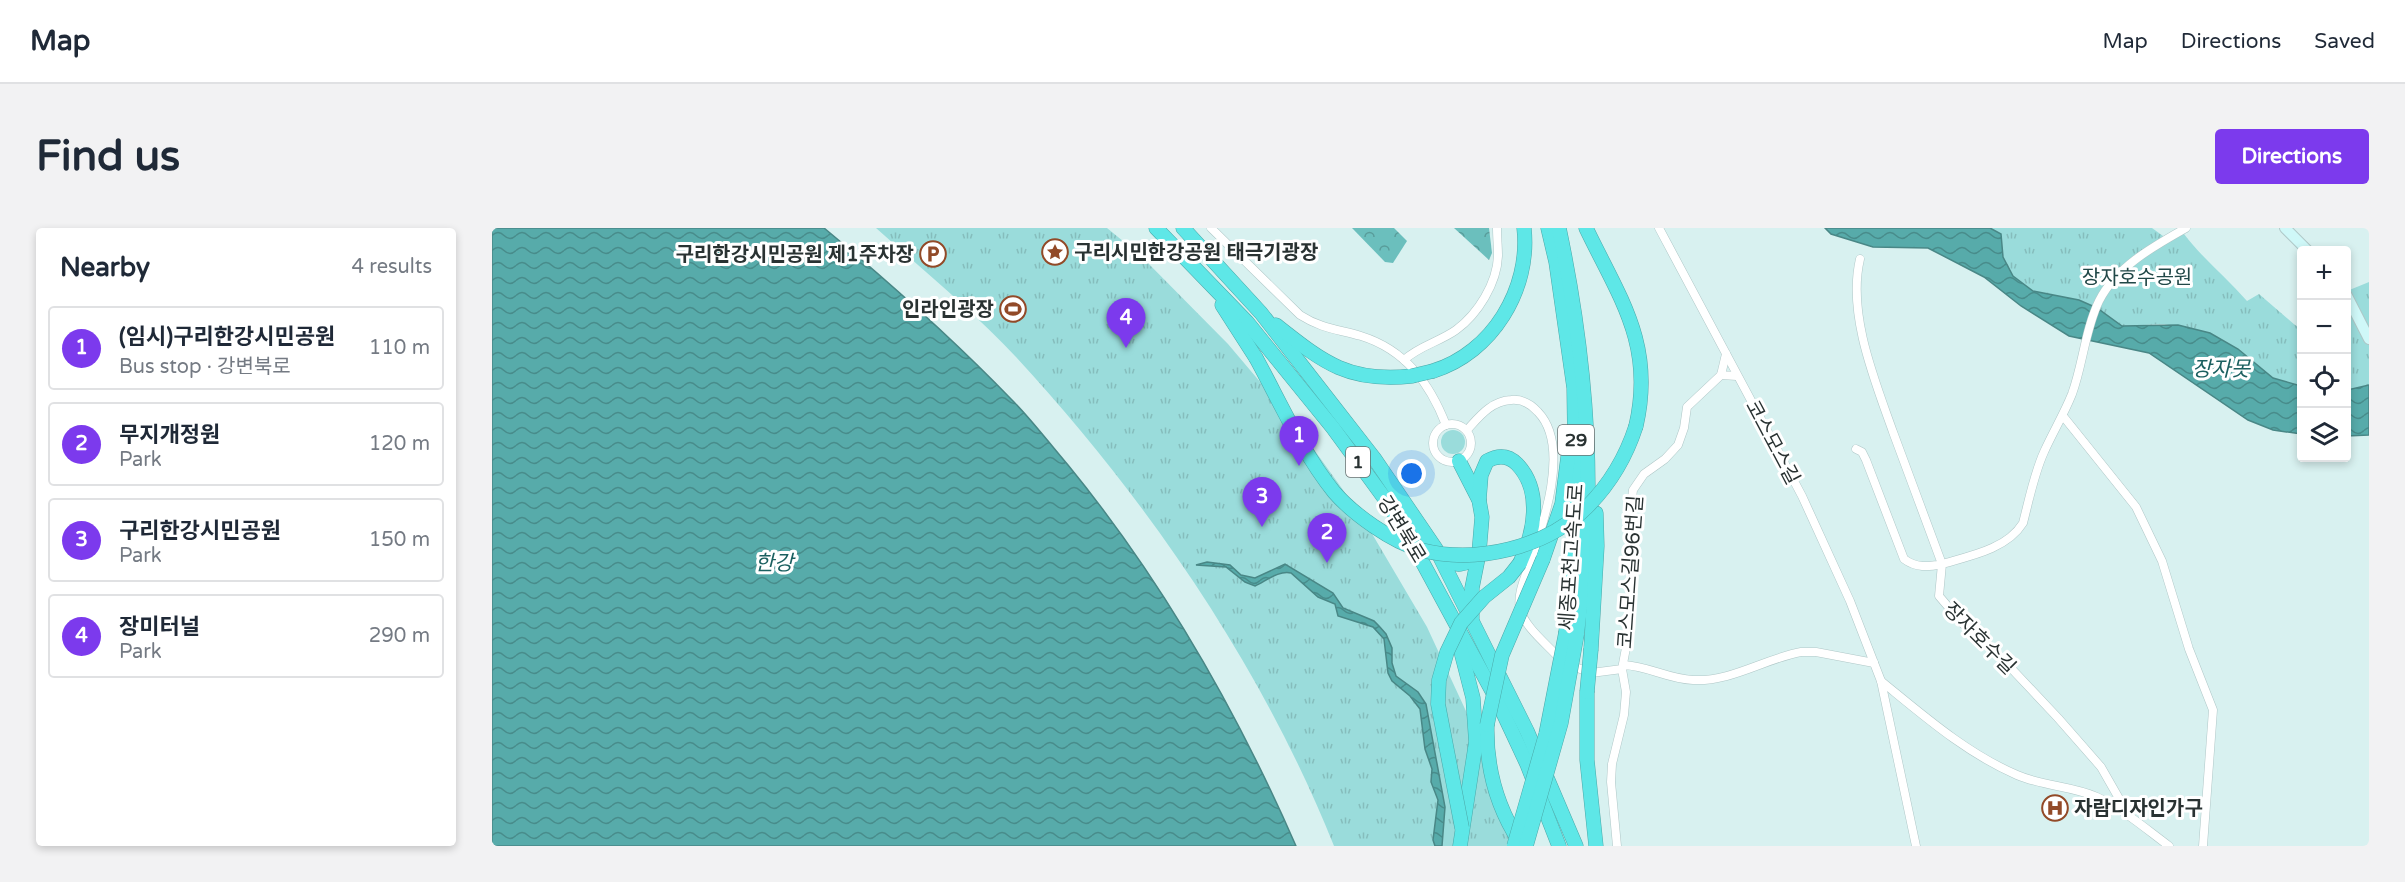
<!DOCTYPE html>
<html lang="en">
<head>
<meta charset="utf-8">
<style>
  body { margin:0; font-family:"Varela Round","Noto Sans KR",sans-serif; background:#f2f2f3; color:#1f2937 }
  .controls { position:absolute; right:18px; top:18px; display:grid; overflow:hidden; border-radius:6px; box-shadow:0 3px 9px #0003 }
  .controls button { width:54px; height:54px; display:grid; place-items:center; padding:0; border:0; border-bottom:2px solid #e0e1e3; background:#fff; color:#1f2937; font:30px sans-serif }
  .you { position:absolute; left:920px; top:246px; width:21px; height:21px; margin:-15px; border:4px solid #fff; border-radius:50%; background:#1a73e8; box-shadow:0 0 0 9px #1a73e833 }
  .badge { display:grid; place-items:center; width:39px; height:39px; border-radius:50%; background:#7c3aed; color:#fff; font-size:20px; font-weight:700 }
  .pin { position:absolute; translate:-50% -50px; filter:drop-shadow(0 2px 3px #0008) }
  .pin::after { content:''; position:absolute; top:32px; width:21px; height:18px; background:inherit; clip-path:polygon(0 0,100% 0,50% 100%) }
  .list { margin:0; padding:0; list-style:none }
  h2 { display:flex; justify-content:space-between; align-items:center; height:78px; margin:0; padding:0 24px; font-size:26px }
  h2 small { font-size:20px; font-weight:400; color:#747a83 }
  .list li { display:grid; grid-template-columns:39px 1fr auto; gap:18px; align-items:center; box-sizing:border-box; height:84px; margin:0 12px 12px; padding:0 12px; border:2px solid #e0e1e3; border-radius:6px }
  .list b { display:block; font-size:22px; white-space:nowrap }
  .list p { margin:0; font-size:20px; white-space:nowrap; color:#747a83 }
  .list em { font-size:20px; font-style:normal; color:#747a83 }
  .icon { flex:none; width:33px; height:33px; fill:none; stroke:currentColor; stroke-width:2; stroke-linecap:round; stroke-linejoin:round }
  .map { position:relative; flex:none; width:1877px; height:618px; overflow:hidden; border-radius:6px }
  header { display:flex; align-items:center; gap:36px; box-sizing:border-box; height:84px; padding:0 30px; background:#fff; border-bottom:2px solid #e0e1e3 }
  header strong { font-size:28px }
  nav { display:flex; gap:33px; margin-inline-start:auto; font-size:21px }
  .intro { display:flex; align-items:center; justify-content:space-between; box-sizing:border-box; height:144px; padding:0 36px }
  h1 { margin:0; font-size:42px }
  .button { padding:15px 27px; border-radius:6px; background:#7c3aed; color:#fff; font-size:21px; font-weight:700 }
  main { display:flex; gap:36px; padding:0 36px }
  aside { flex:1; background:#fff; border-radius:6px; box-shadow:0 3px 9px #0003 }
  .map>svg:first-child { display:block }
  .green { fill:#9adcdb }
  .forest { fill:url(#forest-crowns) }
  .park { fill:url(#park-tufts) }
  .water { fill:url(#water-waves); stroke:#498786; stroke-width:1.5 }
  .lines { fill:none; stroke-linecap:round; stroke-linejoin:round }
  .street-casing { stroke:#afc7c7; stroke-width:9 }
  .secondary-casing { stroke:#afc7c7; stroke-width:12 }
  .highway-casing { stroke:#4ba8a8; stroke-width:15 }
  .street { stroke:#fff; stroke-width:8 }
  .secondary { stroke:#cff8f8; stroke-width:10 }
  .highway { stroke:#5ee7e7; stroke-width:14 }
  .highway-bridge-casing { stroke:#4ba8a8; stroke-width:15; stroke-linecap:butt }
  .highway-bridge { stroke:#5ee7e7; stroke-width:14 }
  .labels { text-anchor:middle; stroke-width:6; stroke-linejoin:round; paint-order:stroke }
  .shield { fill:#fff; stroke:#697070; stroke-width:1.5 }
  .shield-label { font-size:18px; font-weight:bold; fill:#293232 }
  .poi-label { font-size:20px; font-weight:bold; fill:#293232; stroke:#fff; text-anchor:start }
  .park-label { font-size:20px; fill:#214848; stroke:#fff }
  .street-label { font-size:20px; fill:#293232; stroke:#fff }
  .water-label { font-size:21px; font-style:italic; fill:#1b6060; stroke:#fff }
</style>
</head>
<body>
<header>
<strong>Map</strong>
<nav><a>Map</a><a>Directions</a><a>Saved</a></nav>
</header>
<div class="intro"><h1>Find us</h1><a class="button">Directions</a></div>
<main>
<aside>
<h2>Nearby<small>4 results</small></h2>
<ul class="list">
<li><span class="badge">1</span><div><b>(임시)구리한강시민공원</b><p>Bus stop · 강변북로</p></div><em>110 m</em></li>
<li><span class="badge">2</span><div><b>무지개정원</b><p>Park</p></div><em>120 m</em></li>
<li><span class="badge">3</span><div><b>구리한강시민공원</b><p>Park</p></div><em>150 m</em></li>
<li><span class="badge">4</span><div><b>장미터널</b><p>Park</p></div><em>290 m</em></li>
</ul>
</aside>
<div class="map">
<svg width="1877" height="618" viewBox="0 0 1877 618">
  <defs>
    <pattern id="forest-crowns" width="20" height="18" patternUnits="userSpaceOnUse" patternTransform="scale(1.5)"><rect width="20" height="18" fill="#6bbfbd"/><path d="M2 6a3 3 0 1 1 6 0M12 15a3 3 0 1 1 6 0" fill="none" stroke="#589c9a"/></pattern>
    <pattern id="park-tufts" width="24" height="20" patternUnits="userSpaceOnUse" patternTransform="scale(1.5)"><rect width="24" height="20" fill="#9adcdb"/><path d="M3 7l-1-3M5 7V3M7 7l1-3M15 17l-1-3M17 17v-4M19 17l1-3" fill="none" stroke="#85bdbc"/></pattern>
    <pattern id="water-waves" width="16" height="10" patternUnits="userSpaceOnUse" patternTransform="scale(1.5)"><rect width="16" height="10" fill="#57abaa"/><path d="M0 5q4-4 8 0t8 0" fill="none" stroke="#488c8b"/></pattern>
  </defs>
  <rect width="100%" height="100%" fill="#d8f1f0"/>
  <!-- green -->
  <circle class="green" cx="961" cy="214" r="12"/>
  <!-- forest -->
  <g class="forest">
    <path d="M860,0h42l13,13 -14,22 -8,-1z"/>
    <path d="M962,0h35l3,25 -3,7z"/>
  </g>
  <!-- park -->
  <g class="park">
    <path d="M384,0h231l33,27 88,89 67,79 66,92 66,112 57,123 31,96h-181c-72,-180 -187,-347 -318,-489 -43,-46 -93,-87 -140,-129z"/>
    <path d="M1498,0h162l11,8 21,-2c19,25 43,44 63,67l12,-7 36,31 6,3v58l-28,-8 -35,-29 -28,-16 -46,-9 -42,2 -25,-18 -18,-8 -46,-9 -20,-15 -10,-19 -2,-23z"/>
    <path d="M1877,54v103l-22,5v-99z"/>
  </g>
  <!-- water -->
  <g class="water">
    <path d="M0,0h332c65,54 129,111 188,172 20,20 37,43 56,65 95,116 168,244 228,381h-804z"/>
    <path d="M1333,0h165l11,6 2,23 10,19 20,15 46,9 18,8 25,18 56,-1 32,8 28,16 35,29 28,8v48l-28,-4 -25,-10 -99,-67 -80,-17 -48,-30 -37,-29 -56,-29 -55,-1 -42,-13z"/>
    <path d="M1877,157v50l-22,1v-46z"/>
    <path d="M715,334l23,3 11,10 14,3 30,-14 48,29 10,15 31,13 5,5 7,8 6,14v15l4,13 22,16 8,12 19,103 -3,39h-7l-2,-6 5,-40 -7,-18 1,-13 -7,-20 -5,-40 -10,-13 -18,-15 -4,-8 -4,-34 -11,-12 -35,-11 -3,-12 -17,-7 -27,-24c-12,-3 -25,8 -36,13l-10,-4 -19,-15 -30,-2z"/>
  </g>
  <g class="lines">
    <!-- street casing -->
    <g class="street-casing">
      <g id="street">
        <path d="M719,0l89,87c22,14 37,14 61,21 45,14 69,48 85,89"/>
        <path d="M1167,0l143,268 48,105 31,80 35,165"/>
        <path d="M1234,126l-5,21 16,1"/>
        <path d="M912,132c15,-14 35,-18 52,-30 22,-16 41,-47 42,-74 0,-9 -1,-19 -1,-28"/>
        <path d="M1571,188l73,91 26,54 27,88 24,61 -10,136"/>
        <circle cx="960" cy="215" r="19"/>
        <path d="M975,202c12,-13 24,-29 44,-30 11,-1 20,4 27,12 33,34 5,114 -9,153 -4,13 -12,29 -9,44 5,19 28,36 40,50"/>
        <path d="M1364,221l6,3 4,8 38,99c12,9 24,8 38,5 -16,-44 -33,-88 -49,-132 -18,-51 -46,-118 -33,-173"/>
        <path d="M1078,437l21,8 31,-4 2,-4c24,1 44,14 69,15 38,2 71,-21 108,-28h15l58,11"/>
        <path d="M1389,453c43,35 85,72 136,94 25,11 55,11 80,22 26,12 49,32 72,49"/>
        <path d="M1631,583l-2,-9 -20,-35 -43,-49 -65,-69 -31,-26 -23,-27 3,-32c28,-8 65,-15 81,-41 6,-23 11,-49 21,-71 9,-20 20,-38 28,-58 11,-30 13,-64 27,-93 17,-34 55,-55 87,-73"/>
        <path d="M1125,618l-6,-64 1,-18 12,-49 2,-23 -4,-23 7,-37 3,-66 -2,-51 3,-25 11,-16 21,-15 13,-14 6,-17 3,-21 34,-32"/>
      </g>
    </g>
    <!-- secondary casing -->
    <g class="secondary-casing">
      <g id="secondary">
        <path d="M1793,0l22,22"/>
        <path d="M1854,66l23,45"/>
      </g>
    </g>
    <!-- highway casing -->
    <g class="highway-casing">
      <g id="highway">
        <path d="M664,0l91,94 86,106 52,71 20,31 93,172 29,62 32,82"/>
        <path d="M691,0l78,85 113,145 62,91 91,182 49,115"/>
        <path d="M1056,0l8,34 18,126 2,133 -10,111"/>
        <path d="M1067,0c19,90 30,181 29,273 0,44 -6,89 -11,133"/>
        <path d="M1094,0c33,69 69,116 50,198"/>
        <path d="M730,77l34,53"/>
        <path d="M784,97c47,37 72,58 136,51"/>
        <path d="M941,143c59,-18 98,-82 91,-143"/>
        <path d="M967,233l20,39 3,17 -3,36 -7,35v30"/>
        <path d="M987,272l2,-25 6,-14c11,-6 21,-6 30,3 26,27 17,69 3,99"/>
        <path d="M949,327c13,14 26,11 38,-2"/>
        <path d="M1051,331l19,-55 6,-47"/>
        <path d="M965,408l16,62 3,44 -16,104"/>
        <path d="M1099,421l6,-103 -1,-33"/>
        <path d="M1095,464v68l9,86"/>
        <path d="M995,497c-1,43 10,83 34,119"/>
      </g>
    </g>
    <!-- street -->
    <use href="#street" class="street"/>
    <!-- secondary -->
    <use href="#secondary" class="secondary"/>
    <!-- highway -->
    <use href="#highway" class="highway"/>
    <!-- highway-bridge casing -->
    <g class="highway-bridge-casing">
      <g id="highway-bridge">
        <path d="M764,130c24,44 46,94 78,134 19,22 58,50 87,58 56,14 125,-2 166,-43 23,-23 39,-50 49,-81"/>
        <path d="M920,148l21,-5"/>
        <path d="M1095,464l4,-43"/>
        <path d="M995,497l15,-70 41,-96"/>
        <path d="M970,600l-24,-124 1,-24 8,-28 14,-29 23,-26 25,-20 11,-14"/>
        <path d="M1022,618l32,-112 20,-102"/>
        <path d="M1034,618l35,-123 16,-89"/>
      </g>
    </g>
    <!-- highway-bridge -->
    <use href="#highway-bridge" class="highway-bridge"/>
  </g>
  <!-- icons -->
  <defs>
    <g id="sight-ring" transform="scale(1.35)"><circle r="9.5" fill="#fff" stroke="#924a28" stroke-width="1.5"/><path d="M0-6L1.8-2.2L6-1.7L2.9 1.2L3.7 5.4L0 3.3L-3.7 5.4L-2.9 1.2L-6-1.7L-1.8-2.2Z" fill="#924a28"/></g>
    <g id="parking-ring" transform="scale(1.35)"><circle r="9.5" fill="#fff" stroke="#924a28" stroke-width="1.5"/><path d="M-3.5-5.5H1a3.5 3.5 0 0 1 0 7H-1V5.5H-3.5ZM-1-3.4V-.6H.8a1.4 1.4 0 0 0 0-2.8Z" fill="#924a28"/></g>
    <g id="stadium-ring" transform="scale(1.35)"><circle r="9.5" fill="#fff" stroke="#924a28" stroke-width="1.5"/><path d="M0-5a6.5 5 0 1 0 0 10a6.5 5 0 1 0 0-10ZM-3.5-1.8h7v3.6h-7Z" fill="#924a28"/></g>
    <g id="hospital-ring" transform="scale(1.35)"><circle r="9.5" fill="#fff" stroke="#924a28" stroke-width="1.5"/><path d="M-5-5h3v3.5h4V-5h3V5h-3V1.5h-4V5h-3Z" fill="#924a28"/></g>
  </defs>
  <g fill-rule="evenodd">
    <use href="#sight-ring" x="563" y="24"/>
    <use href="#parking-ring" x="441" y="26"/>
    <use href="#stadium-ring" x="521" y="81"/>
    <use href="#hospital-ring" x="1563" y="580"/>
  </g>
  <g class="labels">
    <!-- shield labels -->
    <g class="shield">
      <rect x="1066" y="197" width="36" height="30" rx="4.5"/>
      <rect x="854" y="219" width="24" height="30" rx="4.5"/>
    </g>
    <g class="shield-label">
      <text x="1084" y="218">29</text>
      <text x="866" y="240">1</text>
    </g>
    <!-- poi labels -->
    <g class="poi-label">
      <text x="582" y="31">구리시민한강공원 태극기광장</text>
      <text x="422" y="33" text-anchor="end">구리한강시민공원 제1주차장</text>
      <text x="502" y="88" text-anchor="end">인라인광장</text>
      <text x="1582" y="587">자람디자인가구</text>
    </g>
    <!-- park labels -->
    <g class="park-label">
      <text x="1645" y="56">장자호수공원</text>
    </g>
    <!-- street labels -->
    <g class="street-label">
      <text transform="translate(1281 214) rotate(62)" y="7">코스모스길</text>
      <text transform="translate(910 301) rotate(59)" y="7">강변북로</text>
      <text transform="translate(1079 329) rotate(-86)" y="7">세종포천고속도로</text>
      <text transform="translate(1138 344) rotate(-86)" y="7">코스모스길96번길</text>
      <text transform="translate(1488 410) rotate(45)" y="7">장자호수길</text>
    </g>
    <!-- water labels -->
    <g class="water-label">
      <text x="1729" y="148">장자못</text>
      <text x="282" y="342">한강</text>
    </g>
  </g>
</svg>
<div class="controls">
<button>+</button>
<button>−</button>
<button><svg class="icon" aria-label="locate" viewBox="0 0 24 24"><circle cx="12" cy="12" r="6"/><path d="M12 2v4M12 18v4M2 12h4M18 12h4"/></svg></button>
<button><svg class="icon" aria-label="layers" viewBox="0 0 24 24"><path d="M12 4l9 5-9 5-9-5zM3 14l9 5 9-5"/></svg></button>
</div>
<div class="you"></div>
<div class="pin badge" style="left:807px;top:238px">1</div>
<div class="pin badge" style="left:835px;top:335px">2</div>
<div class="pin badge" style="left:770px;top:299px">3</div>
<div class="pin badge" style="left:634px;top:120px">4</div>
</div>
</main>
</body>
</html>
